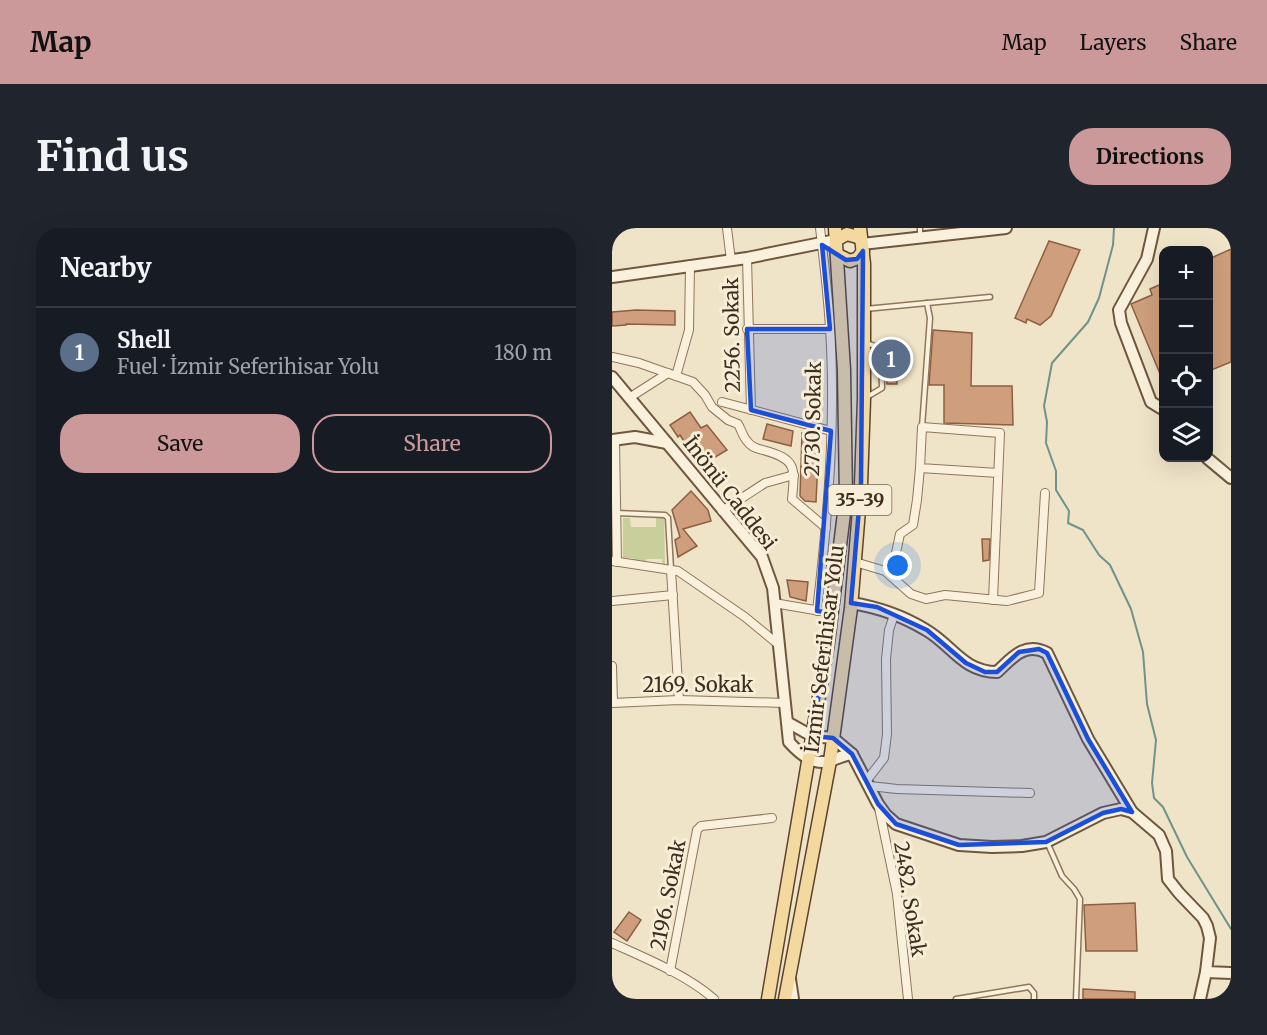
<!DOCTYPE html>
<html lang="en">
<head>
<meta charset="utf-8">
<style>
  body { margin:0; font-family:Merriweather,serif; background:#20242c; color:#f1f3f6 }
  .controls { position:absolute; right:18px; top:18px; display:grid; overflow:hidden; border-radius:12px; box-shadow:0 6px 24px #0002 }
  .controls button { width:54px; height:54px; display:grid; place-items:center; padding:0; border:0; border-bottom:2px solid #363941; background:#171b24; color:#f1f3f6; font:30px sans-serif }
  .you { position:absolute; left:286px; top:338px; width:21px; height:21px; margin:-15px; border:4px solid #fff; border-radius:50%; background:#1a73e8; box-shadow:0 0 0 9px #1a73e833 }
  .badge { display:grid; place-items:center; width:39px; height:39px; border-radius:50%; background:#cc999b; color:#fff; font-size:20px; font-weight:700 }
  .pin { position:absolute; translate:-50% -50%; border:3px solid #fff; box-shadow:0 2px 6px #0006 }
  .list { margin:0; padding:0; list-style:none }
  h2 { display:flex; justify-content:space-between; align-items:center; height:78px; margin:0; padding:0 24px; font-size:26px }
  h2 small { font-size:20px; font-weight:400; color:#9ea1a6 }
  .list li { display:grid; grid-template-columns:39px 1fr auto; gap:18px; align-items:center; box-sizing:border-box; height:90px; padding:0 24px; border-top:2px solid #363941 }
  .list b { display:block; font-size:22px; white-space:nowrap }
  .list p { margin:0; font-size:20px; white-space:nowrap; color:#9ea1a6 }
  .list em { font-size:20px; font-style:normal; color:#9ea1a6 }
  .actions { display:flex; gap:12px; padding:18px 24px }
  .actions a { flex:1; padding:14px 0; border:2px solid #cc999b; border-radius:24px; text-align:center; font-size:21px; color:#cc999b }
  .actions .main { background:#cc999b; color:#111 }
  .icon { flex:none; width:33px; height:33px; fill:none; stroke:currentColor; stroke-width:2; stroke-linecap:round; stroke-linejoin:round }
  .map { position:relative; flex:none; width:619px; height:771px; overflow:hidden; border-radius:24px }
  header { display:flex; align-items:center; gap:36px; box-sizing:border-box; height:84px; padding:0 30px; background:#cc999b; color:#111 }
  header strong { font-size:28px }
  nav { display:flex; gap:33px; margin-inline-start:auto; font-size:21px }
  .intro { display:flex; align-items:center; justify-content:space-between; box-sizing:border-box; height:144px; padding:0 36px }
  h1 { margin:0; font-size:42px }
  .button { padding:15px 27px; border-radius:24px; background:#cc999b; color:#111; font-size:21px; font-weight:700 }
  main { display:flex; gap:36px; padding:0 36px }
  aside { flex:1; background:#171b24; border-radius:24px; box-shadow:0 6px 24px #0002 }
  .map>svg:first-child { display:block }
  .green { fill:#c9cf9b }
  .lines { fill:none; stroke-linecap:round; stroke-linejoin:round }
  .stream { stroke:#6f938a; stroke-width:2 }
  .building { fill:#cf9f7d; stroke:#8d5f41; stroke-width:1.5 }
  .lane-casing { stroke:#8d765c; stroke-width:7 }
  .street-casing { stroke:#8d765c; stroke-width:10 }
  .secondary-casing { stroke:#6f573f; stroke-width:14 }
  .primary-casing { stroke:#5b4430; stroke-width:15 }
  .lane { stroke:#faf1dc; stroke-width:4 }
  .street { stroke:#faf1dc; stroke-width:8 }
  .secondary { stroke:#faf1dc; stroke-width:10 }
  .primary { stroke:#f3d9a0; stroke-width:12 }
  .marked { fill:#1d4ed8; fill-opacity:0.2; stroke:#1d4ed8; stroke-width:4.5; stroke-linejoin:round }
  .labels { text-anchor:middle; stroke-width:6; stroke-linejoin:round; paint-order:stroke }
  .shield { fill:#f7eed8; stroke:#756857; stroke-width:1.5 }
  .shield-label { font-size:18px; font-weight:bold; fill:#3d2e20 }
  .street-label { font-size:20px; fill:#3d2e20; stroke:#f7eed8 }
</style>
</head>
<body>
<header>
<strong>Map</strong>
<nav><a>Map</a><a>Layers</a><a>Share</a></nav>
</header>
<div class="intro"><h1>Find us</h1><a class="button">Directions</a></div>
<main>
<aside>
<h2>Nearby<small></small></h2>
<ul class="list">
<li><span class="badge" style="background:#5c6f8a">1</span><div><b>Shell</b><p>Fuel · İzmir Seferihisar Yolu</p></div><em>180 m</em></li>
</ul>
<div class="actions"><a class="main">Save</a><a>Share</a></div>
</aside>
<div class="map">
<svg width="619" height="771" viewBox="0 0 619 771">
  <rect width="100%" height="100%" fill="#f0e4c8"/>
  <!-- green -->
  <path class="green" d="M52,289l1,48 -3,1v-7h-16l-1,5 -12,1v-7h-10v-40h7l1,9h25v-9z"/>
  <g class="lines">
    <!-- stream -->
    <path class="stream" d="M502,0l-1,17 -14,53 -11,24 -36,41 -8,43 3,16 -1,21 10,28v19l13,21 -1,12 15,7 16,25 11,10 21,44 12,43 4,52 9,36 -4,43 2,15 9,9 24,50 44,72"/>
  </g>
  <!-- building -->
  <g class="building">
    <path d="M437,13l31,9 -29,66 -11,9 -13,-6 -1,4 -11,-5z"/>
    <path d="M619,21v113l-22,9v-106l2,-1 -2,-5z"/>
    <path d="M552,55v98h-1l-32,-77 21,-9 -2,-6z"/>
    <path d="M24,82l39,1v14l-49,-1v1l-14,1v-14z"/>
    <path d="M321,102l39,3 -1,53h41l1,39 -69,-2v-38h-15z"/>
    <path d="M289,123l1,12 -6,1 1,20h-10l-2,-32z"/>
    <path d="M78,184l11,16 6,-3 20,25 -25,15 -10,-15 -2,1 -10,-16 -2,2 -8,-12z"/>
    <path d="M155,196l26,7 -2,15 -28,-7z"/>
    <path d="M190,205l17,5 -3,64 -11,-1 -5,-5z"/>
    <path d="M79,263l17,19 3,11 -28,8 14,17 -19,11 -3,-17 5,-3 -8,-27z"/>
    <path d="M370,311h8l-1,21 -6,1z"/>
    <path d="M175,352l21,2 -2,19 -16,-4z"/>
    <path d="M523,675l2,48h-51l-2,-46z"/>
    <path d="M17,684l12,8 -14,21 -13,-9z"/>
    <path d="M471,761l52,3v7h-52z"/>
  </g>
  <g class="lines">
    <!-- lane casing -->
    <g class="lane-casing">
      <g id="lane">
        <path d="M308,9v-9"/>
        <path d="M253,81l125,-12"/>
        <path d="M254,115l15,5 1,40 -15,9"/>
        <path d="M310,199l8,-109 -3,-15"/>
        <path d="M5,285l48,2 3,3 3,51"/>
        <path d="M435,614l15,34 12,13 6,10 -4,100"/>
        <path d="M344,771l73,-12 5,6v6"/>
      </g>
    </g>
    <!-- street casing -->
    <g class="street-casing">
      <g id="street">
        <path d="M115,0l4,33"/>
        <path d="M135,30l4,152"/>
        <path d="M135,101h83"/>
        <path d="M0,129l27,6 54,19 12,13 7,12 16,13 10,4c3,5 5,13 9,17 4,6 10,8 16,9 34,9 32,18 29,49l34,29"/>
        <path d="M64,148l13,-46 1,-65"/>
        <path d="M17,170l39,-25"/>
        <path d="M110,174l109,29"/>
        <path d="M3,212l2,122"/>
        <path d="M110,283l43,-28 29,-8"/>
        <path d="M0,333l66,10 67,46 34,28"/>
        <path d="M243,334l30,9 26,23 15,5 19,-4 62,6 32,-8 6,-100"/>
        <path d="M59,342l8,130"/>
        <path d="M279,348l9,-42 13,-9 4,-25 3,-32"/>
        <path d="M381,372l7,-167 -78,-6 -2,41 78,5"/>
        <path d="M0,373l61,-6"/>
        <path d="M162,375l58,10"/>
        <path d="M205,383c11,-94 19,-189 13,-283 -2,-33 -6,-67 -10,-100"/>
        <path d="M0,438l1,37"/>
        <path d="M0,475l67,-3 106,3"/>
        <path d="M255,552l17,-22 3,-24 -1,-75 3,-29 5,-15"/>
        <path d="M258,558l27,3 133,4"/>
        <path d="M267,580l18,86 11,105"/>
        <path d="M0,715c33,15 75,32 102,56"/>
        <path d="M58,743l27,-141 4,-4 71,-8"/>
      </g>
    </g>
    <!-- secondary casing -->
    <g class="secondary-casing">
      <g id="secondary">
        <path d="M542,0l-7,31 -28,51 2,13 30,79 13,8"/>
        <path d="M250,16l144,-16"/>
        <path d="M0,49l135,-19 89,-18"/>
        <path d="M0,149l150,180 11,31 16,154c10,11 24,24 41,19 8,-3 14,-6 22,-7"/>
        <path d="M0,212l23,-3 32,6"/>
        <path d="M595,230l24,20"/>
        <path d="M239,375c26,4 52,13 75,27 26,15 37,42 71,42 15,-14 28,-31 50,-19l41,86 44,73"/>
        <path d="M175,494l25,14 21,2 19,16 26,50 8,11 10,9 63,21 33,2 30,-1 24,-4 57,-29 18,-4 11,3 27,23 7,16 2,28 11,14 24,25 4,8 3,12 -4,34 25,1"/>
        <path d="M178,751l3,20"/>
        <path d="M588,771l6,-27"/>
      </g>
    </g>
    <!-- primary casing -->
    <g class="primary-casing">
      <g id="primary">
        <path d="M224,12l11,-6 14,4"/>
        <path d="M226,27l12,6 8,-3 5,-7"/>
        <path d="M156,771l60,-356 18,-146 -2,-127 -9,-142"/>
        <path d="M173,771l45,-238 21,-153 10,-123 3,-86v-135l-4,-36"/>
      </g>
    </g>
    <!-- lane -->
    <use href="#lane" class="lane"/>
    <!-- street -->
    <use href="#street" class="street"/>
    <!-- secondary -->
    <use href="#secondary" class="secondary"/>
    <!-- primary -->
    <use href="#primary" class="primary"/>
  </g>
  <!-- marked area -->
  <path class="marked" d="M210,17l24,15 11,-1 6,-8 -2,234 -10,118 26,4 50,23 39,33 19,9h12l22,-20 20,-3 8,4 41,86 44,73 -11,-3 -18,4 -57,29 -87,3 -63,-21 -18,-20 -26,-50 -19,-16 -21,-2 20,-123 -15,-2 14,-180 -80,-21 -4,-81h83z"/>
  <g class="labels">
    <!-- shield labels -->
    <rect class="shield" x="216.5" y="257" width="63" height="30" rx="4.5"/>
    <g class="shield-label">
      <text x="248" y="278">35-39</text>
    </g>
    <!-- street labels -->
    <g class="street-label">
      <text transform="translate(120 107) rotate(-91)" y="7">2256. Sokak</text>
      <text transform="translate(201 191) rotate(-89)" y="7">2730. Sokak</text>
      <text transform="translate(118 265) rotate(52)" y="7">İnönü Caddesi</text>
      <text transform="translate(212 421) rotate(-83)" y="7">İzmir Seferihisar Yolu</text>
      <text x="86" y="464">2169. Sokak</text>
      <text transform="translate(56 667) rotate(-79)" y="7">2196. Sokak</text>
      <text transform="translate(298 671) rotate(81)" y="7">2482. Sokak</text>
    </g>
  </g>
</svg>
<div class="controls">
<button>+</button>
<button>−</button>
<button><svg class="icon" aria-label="locate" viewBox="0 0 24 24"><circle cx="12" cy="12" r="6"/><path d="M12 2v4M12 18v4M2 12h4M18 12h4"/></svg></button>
<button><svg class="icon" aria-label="layers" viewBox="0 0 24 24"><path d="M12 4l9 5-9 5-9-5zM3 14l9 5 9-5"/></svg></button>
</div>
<div class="you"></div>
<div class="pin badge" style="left:279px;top:131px;background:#5c6f8a">1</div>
</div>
</main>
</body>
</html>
